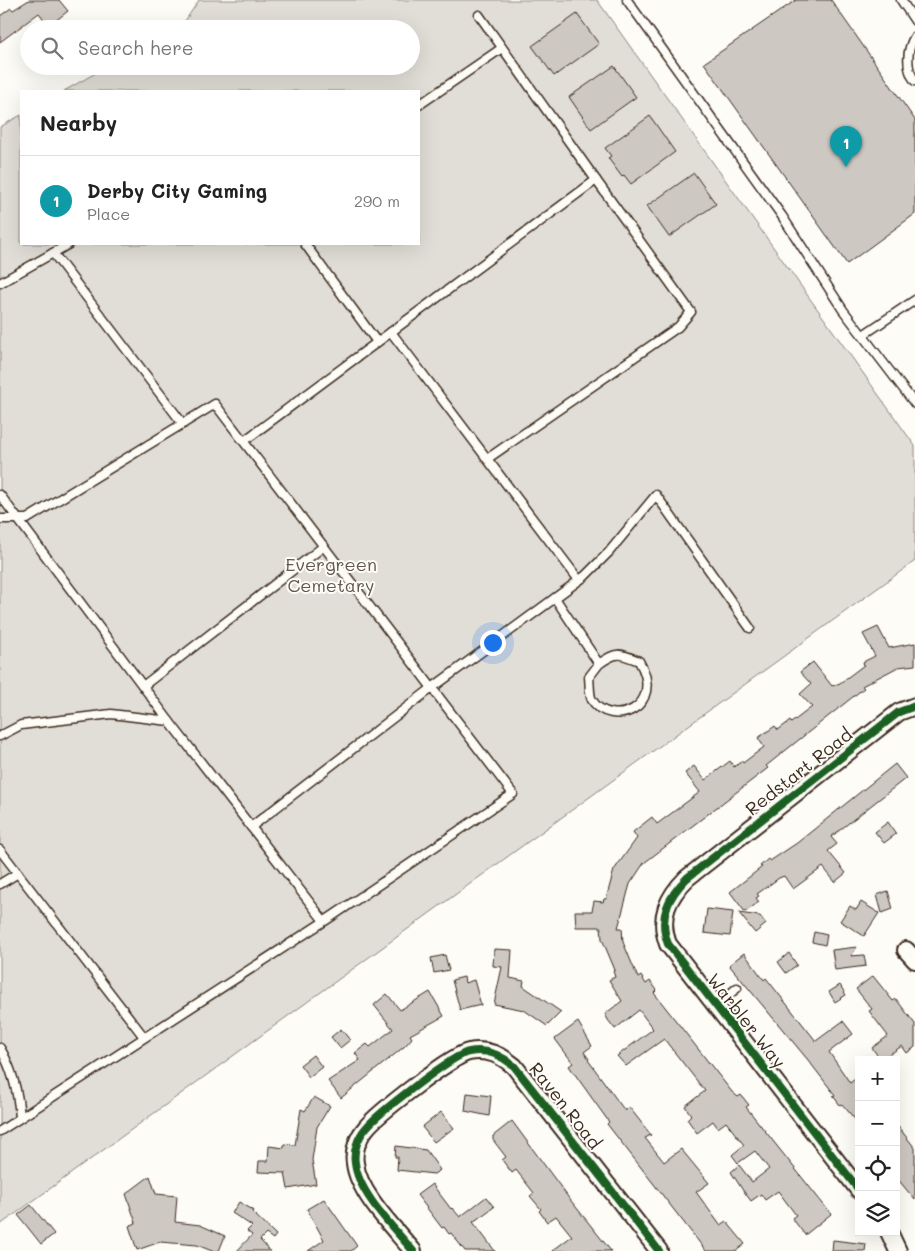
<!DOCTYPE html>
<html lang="en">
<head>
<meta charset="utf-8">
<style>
  body { margin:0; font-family:Mali,sans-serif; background:#f6f6f6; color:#222 }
  .controls { position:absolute; right:15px; bottom:15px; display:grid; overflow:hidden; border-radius:0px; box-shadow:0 5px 20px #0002 }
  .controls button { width:45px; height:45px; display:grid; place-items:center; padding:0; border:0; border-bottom:1px solid #e0e0e0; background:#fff; color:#222; font:25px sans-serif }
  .you { position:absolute; left:492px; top:642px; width:18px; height:18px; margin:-12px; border:4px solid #fff; border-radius:50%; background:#1a73e8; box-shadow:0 0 0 8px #1a73e833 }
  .badge { display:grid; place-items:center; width:32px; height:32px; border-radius:50%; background:#c8321e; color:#fff; font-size:16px; font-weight:700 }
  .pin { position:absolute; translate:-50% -41px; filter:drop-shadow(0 1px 2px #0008) }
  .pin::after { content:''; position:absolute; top:26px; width:18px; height:15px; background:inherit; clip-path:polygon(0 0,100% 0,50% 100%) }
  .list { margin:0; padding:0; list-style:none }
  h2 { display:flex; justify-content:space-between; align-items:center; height:65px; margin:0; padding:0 20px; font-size:21px }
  h2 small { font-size:16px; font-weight:400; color:#767676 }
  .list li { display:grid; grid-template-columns:32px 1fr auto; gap:15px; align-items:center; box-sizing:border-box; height:90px; padding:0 20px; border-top:1px solid #e0e0e0 }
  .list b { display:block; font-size:19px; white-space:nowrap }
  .list p { margin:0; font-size:16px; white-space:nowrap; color:#767676 }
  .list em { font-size:16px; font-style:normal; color:#767676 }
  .icon { flex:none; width:28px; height:28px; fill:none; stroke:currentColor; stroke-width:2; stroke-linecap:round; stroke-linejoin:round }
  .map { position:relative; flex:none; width:915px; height:1251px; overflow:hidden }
  .search { position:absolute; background:#fff; box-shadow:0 5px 20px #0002; left:20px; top:20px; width:400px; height:55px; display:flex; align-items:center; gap:12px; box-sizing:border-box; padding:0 18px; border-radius:28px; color:#767676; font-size:19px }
  .panel { position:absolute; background:#fff; box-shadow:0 5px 20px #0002; left:20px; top:90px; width:400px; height:155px; border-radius:0px }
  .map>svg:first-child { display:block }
  .green { fill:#e1ded7; stroke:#8e847a }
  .building { fill:#cdc8c2; stroke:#3b2a1e }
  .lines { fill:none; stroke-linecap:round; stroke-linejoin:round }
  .service-casing { stroke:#3b2a1e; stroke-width:11 }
  .minor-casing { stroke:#3b2a1e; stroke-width:20 }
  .service { stroke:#fdfcf7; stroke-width:8 }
  .minor { stroke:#fdfcf7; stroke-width:16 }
  .cycleway-casing { stroke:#fdfcf7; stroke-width:11 }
  .cycleway { stroke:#1b5e20; stroke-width:8 }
  .labels { text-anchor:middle; stroke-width:4; stroke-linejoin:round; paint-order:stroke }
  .park-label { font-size:18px; fill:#64574c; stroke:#fdfcf7 }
  .street-label { font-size:18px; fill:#3b2a1e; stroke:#fdfcf7 }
</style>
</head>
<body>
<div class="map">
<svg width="915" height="1251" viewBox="0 0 915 1251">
  <rect width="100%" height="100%" fill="#fdfcf7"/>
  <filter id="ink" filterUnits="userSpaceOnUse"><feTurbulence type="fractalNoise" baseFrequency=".02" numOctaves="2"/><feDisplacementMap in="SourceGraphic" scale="10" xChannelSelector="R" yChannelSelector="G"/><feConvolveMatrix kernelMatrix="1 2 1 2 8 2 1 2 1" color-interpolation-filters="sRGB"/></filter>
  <g filter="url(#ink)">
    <!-- green -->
    <path class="green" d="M199,0h398l318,446v115l-915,664v-1098l21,-12v129h398v-153h-355l44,-25h303v-37h-236l8,-5z"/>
    <!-- building -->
    <g class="building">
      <path d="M29,0h30l9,11 -19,15 -10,-13 -39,29v-26l11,-8 2,2z"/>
      <path d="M796,0h35l84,120v94l-68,50 -143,-201z"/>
      <path d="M577,14l22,30 -45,32 -22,-30z"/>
      <path d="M614,66l22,31 -45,32 -22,-32z"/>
      <path d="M650,116l25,36 -44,32 -7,-9 -2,2 -14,-19 3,-2 -6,-8z"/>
      <path d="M694,173l22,31 -47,33 -22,-31z"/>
      <path d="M878,627l11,21 26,-5v22l-17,2 -36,19 2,2 -98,78 2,2 -124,95 -14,21 -12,44h4l1,14 15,36 3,-2 5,8 4,-3 7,9 -3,3 78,99 6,5 3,-2 8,10 -3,2 85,107 -26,21 -13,-17 4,-3 -18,-24 -13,9 -4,-6 -10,7 -9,-12 -11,-17 8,-7 13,17 17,-13 -14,-18 -17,12 -6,-8 12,-10 -18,-23 -8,6 -5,-7 -16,12 -10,-14 4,-4 -6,-9 20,-15 -41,-52 -38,27 -9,-10 36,-27 -14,-19 -24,19 -7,-9 -3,-6 17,-13 -13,-21 6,-3 -2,-6 2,-1 -13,-31 -1,-12h-25l-1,-16h17l2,-10 9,1 1,-3h2l8,-29 23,-32 -4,-6 19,-15 5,7 43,-32 -15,-19 9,-7 11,14 25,-19 4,6 8,-6 1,2 21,-16 -6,-9 17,-12 3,4 12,-9 1,2 21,-16 -12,-13 11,-10 -11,-12 13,-10 19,24 8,-3 24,-18 -1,-3 12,-6 -12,-22z"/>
      <path d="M895,764l11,14 -75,59 6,7 -9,7 18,22 -11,9 -12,-15 -30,22 -9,-13 -5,2 -22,16 2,2 -3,2 3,4 -14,10 -15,-20 32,-25 -2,-1 8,-7 2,2 27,-18z"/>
      <path d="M888,822l8,12 -12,9 -9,-11z"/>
      <path d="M888,891l5,18 -11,4 -5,-18z"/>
      <path d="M861,902l18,11 -15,23 -24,-15 10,-15 6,4z"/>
      <path d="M707,909l26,3 -3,24 -26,-3z"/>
      <path d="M739,913l21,3 6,8 -11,9z"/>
      <path d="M814,932l13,3 -2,10 -13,-3z"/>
      <path d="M857,947l-6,9 13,-1 2,11 -31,4 -3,-20z"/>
      <path d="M494,949l18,1 -2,28 14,3 -1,5 38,26 -14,14 -23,-16 -30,-6 8,-37 -9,-1z"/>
      <path d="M744,953l20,27 2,-2 50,63 27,-20 10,13 -24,18 21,31 9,-7v48l-17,-20 -2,1 -7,-9 2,-1 -27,-35 -79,-95z"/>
      <path d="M789,953l8,12 -11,8 -8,-11z"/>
      <path d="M445,955l4,15 -15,3 -3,-15z"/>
      <path d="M873,976l20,25 3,-2 19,25v23l-8,6 -5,-7 -21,14 -9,-12 16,-12 -19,-25 3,-2 -16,-20z"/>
      <path d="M464,977l1,6 9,-3 7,25 -21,5 -8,-30z"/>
      <path d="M840,985l6,10 -11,7 -6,-10z"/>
      <path d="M430,992l14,24 -34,19 2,3 -7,8 -64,52 -13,-17 32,-21 -5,-7 12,-9 3,3 23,-18 -19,-24 13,-11 13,16z"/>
      <path d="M578,1022l14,24 -8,6 5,7 -1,1 37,51 4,-4 22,28 -6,3 19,24 17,-13 28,34 -13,9 24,33 6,-4 19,23 -9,7h-30l-99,-127 2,-2 -40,-56 4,-3 -18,-24z"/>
      <path d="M341,1029l9,11 -10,8 -9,-11z"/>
      <path d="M313,1055l9,12 -13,10 -9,-12z"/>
      <path d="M467,1093l24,3 -2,20 -24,-5z"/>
      <path d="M314,1097l16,9 -13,21 -5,33 4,24 -28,5 -3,-16 -27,-1 1,-11h9l1,-15 15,2v-4l11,1 6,-36 4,2z"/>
      <path d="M441,1112l13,16 -20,14 -12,-15z"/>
      <path d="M512,1121l56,76 43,54h-59l20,-15 -16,-20 -9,6 -8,-11 2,-2 -11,-13 4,-3 -18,-23 -4,3 -10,-13 4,-3 -13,-17v-4z"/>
      <path d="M896,1124l19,24v52l-19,-23z"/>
      <path d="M396,1146l30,4 14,20 -6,4 -37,-4 1,-13h-3z"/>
      <path d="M150,1176l6,18 21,2 -2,26 25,3 25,11 -6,15h-7l-15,-6 -37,-3 -23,8 -8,-24 7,-3 -10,-29z"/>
      <path d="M432,1184l19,25 1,-1 8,9 26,-20 8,10 -21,15 22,29h-30l-14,-18 -2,1 -5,-7 -2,1 -25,-33z"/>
      <path d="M324,1199l33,47 -6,5h-43l16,-11 -17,-31z"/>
      <path d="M239,1202l14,8 -1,2 24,23 -3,4 -7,-5 -6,6 10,11h-33l15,-16 -5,-4 5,-5 -20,-13z"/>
      <path d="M31,1205l23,29 -13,10 -23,-29z"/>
      <path d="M833,1240l33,4 -1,7h-33z"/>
    </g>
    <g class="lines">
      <!-- service casing -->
      <g class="service-casing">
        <g id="service">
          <path d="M627,0l155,216 61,94 72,94"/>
          <path d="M901,0l14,21"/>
          <path d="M915,36c-8,13 -10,32 0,45"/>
          <path d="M419,105l83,-57"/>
          <path d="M305,244l72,98"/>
          <path d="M53,253l130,171"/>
          <path d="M0,283l69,-39"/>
          <path d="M391,332l205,-152 -117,-165"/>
          <path d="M863,335l52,-35"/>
          <path d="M244,441l147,-109 188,248"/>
          <path d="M487,459l191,-132 13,-15 -95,-132"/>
          <path d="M0,495l169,226"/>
          <path d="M0,519h27l188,-115 298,390 -182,123 -331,214"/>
          <path d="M555,598l44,66 -10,13c1,7 0,18 3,23 18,29 75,9 47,-39 -19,-8 -23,-10 -40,3"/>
          <path d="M143,686l181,-140"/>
          <path d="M0,736l21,-11 90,-11 58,7 155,200"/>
          <path d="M251,827l181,-139 153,-112 24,-24 47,-57 94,133"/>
          <path d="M0,850l144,187"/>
          <path d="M0,884l18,-11"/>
          <path d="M715,1006l22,-18"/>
          <path d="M0,1048c13,22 18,44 20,69"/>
        </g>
      </g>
      <!-- minor casing -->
      <g class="minor-casing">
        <g id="minor">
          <path d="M906,950l9,10"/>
          <path d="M859,1190l-191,-246c-10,-27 0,-47 19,-66l212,-166 16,-6"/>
          <path d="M889,1232l9,19"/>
          <path d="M413,1251c-19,-23 -55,-58 -58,-88 -2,-12 3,-26 11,-35 11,-14 88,-74 103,-76 18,-4 32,3 45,14l145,185"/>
        </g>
      </g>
      <!-- service -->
      <use href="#service" class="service"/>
      <!-- minor -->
      <use href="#minor" class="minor"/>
      <!-- cycleway casing -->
      <g class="cycleway-casing">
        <g id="cycleway">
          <path d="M859,1190l-191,-246c-10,-27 0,-47 19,-66l212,-166 16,-6"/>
          <path d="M413,1251c-19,-23 -55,-58 -58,-88 -2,-12 3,-26 11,-35 11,-14 88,-74 103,-76 18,-4 32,3 45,14l145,185"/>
        </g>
      </g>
      <!-- cycleway -->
      <use href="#cycleway" class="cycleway"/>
    </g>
  </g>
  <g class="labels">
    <!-- park labels -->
    <g class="park-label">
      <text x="331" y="571">Evergreen<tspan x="331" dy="21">Cemetary</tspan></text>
    </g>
    <!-- street labels -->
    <g class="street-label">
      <text transform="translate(799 772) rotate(-38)" y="6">Redstart Road</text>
      <text transform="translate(746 1021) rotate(52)" y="6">Warbler Way</text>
      <text transform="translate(565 1106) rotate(52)" y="6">Raven Road</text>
    </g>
  </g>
</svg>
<div class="controls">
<button>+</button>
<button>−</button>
<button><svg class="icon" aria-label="locate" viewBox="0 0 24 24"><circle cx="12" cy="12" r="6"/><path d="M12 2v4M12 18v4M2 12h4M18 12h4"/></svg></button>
<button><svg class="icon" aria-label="layers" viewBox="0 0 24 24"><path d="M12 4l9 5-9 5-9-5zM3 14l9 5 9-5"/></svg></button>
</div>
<div class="you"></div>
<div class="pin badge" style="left:846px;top:167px;background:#0f9aa8">1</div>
<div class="search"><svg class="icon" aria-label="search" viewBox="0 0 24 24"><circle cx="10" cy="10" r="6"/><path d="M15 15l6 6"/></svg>Search here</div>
<section class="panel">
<h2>Nearby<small></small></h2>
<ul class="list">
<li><span class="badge" style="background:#0f9aa8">1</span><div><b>Derby City Gaming</b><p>Place</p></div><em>290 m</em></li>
</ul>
</section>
</div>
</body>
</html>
